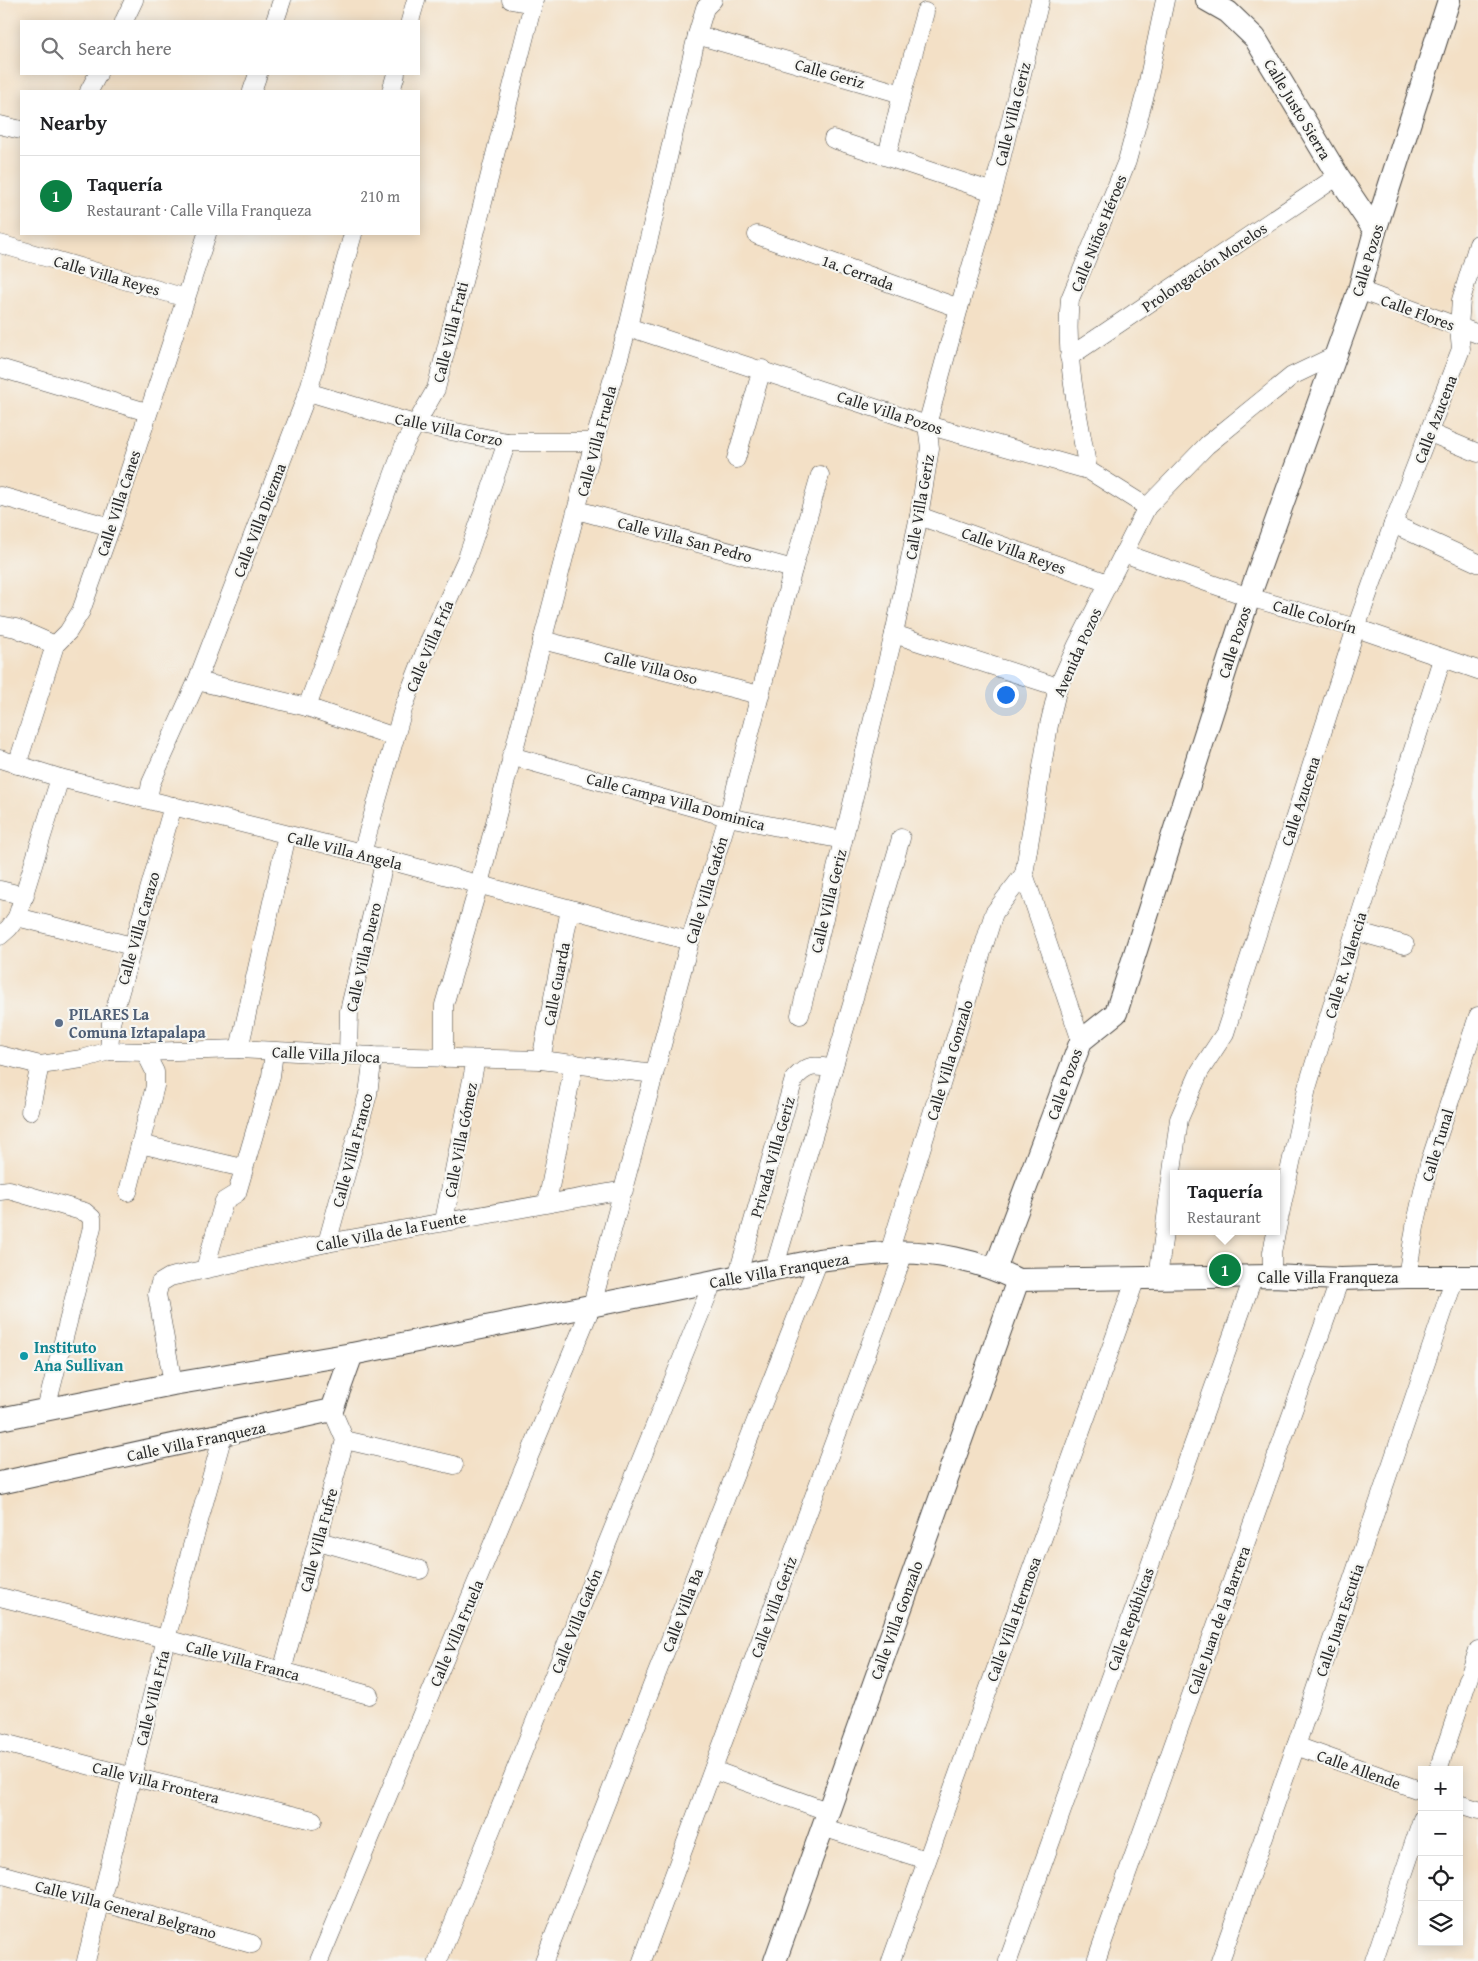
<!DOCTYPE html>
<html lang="en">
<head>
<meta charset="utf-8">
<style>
  body { margin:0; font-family:"Gentium Book Plus",serif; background:#f6f6f6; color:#202124 }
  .controls { position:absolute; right:15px; bottom:15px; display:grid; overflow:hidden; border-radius:0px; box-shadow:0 2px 12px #0003 }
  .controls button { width:45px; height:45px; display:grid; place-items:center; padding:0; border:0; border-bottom:1px solid #e0e0e0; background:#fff; color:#202124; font:25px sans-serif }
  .you { position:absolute; left:1005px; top:694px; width:18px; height:18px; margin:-12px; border:4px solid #fff; border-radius:50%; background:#1a73e8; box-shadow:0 0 0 8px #1a73e833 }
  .badge { display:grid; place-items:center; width:32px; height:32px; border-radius:50%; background:#0b8043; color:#fff; font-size:16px; font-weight:700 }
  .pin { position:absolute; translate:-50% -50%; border:2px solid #fff; box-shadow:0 1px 5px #0006 }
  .popup { position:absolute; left:1170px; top:1170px; width:110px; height:65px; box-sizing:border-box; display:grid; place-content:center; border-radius:0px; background:#fff; filter:drop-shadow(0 1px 4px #0005); font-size:16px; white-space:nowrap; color:#757577 }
  .popup b { font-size:19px; color:#202124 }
  .popup::after { content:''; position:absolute; left:50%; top:100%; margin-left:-10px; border:10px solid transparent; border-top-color:#fff }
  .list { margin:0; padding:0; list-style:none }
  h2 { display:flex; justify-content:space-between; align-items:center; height:65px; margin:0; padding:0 20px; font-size:21px }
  h2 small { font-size:16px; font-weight:400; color:#757577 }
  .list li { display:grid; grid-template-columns:32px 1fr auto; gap:15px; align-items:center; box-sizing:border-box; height:80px; padding:0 20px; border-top:1px solid #e0e0e0 }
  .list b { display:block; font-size:19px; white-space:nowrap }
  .list p { margin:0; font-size:16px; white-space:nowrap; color:#757577 }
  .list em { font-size:16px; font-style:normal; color:#757577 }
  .icon { flex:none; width:28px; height:28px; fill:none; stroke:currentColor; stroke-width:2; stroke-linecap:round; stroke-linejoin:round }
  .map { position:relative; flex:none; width:1478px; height:1961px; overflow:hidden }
  .search { position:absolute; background:#fff; box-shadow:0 2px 12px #0003; left:20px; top:20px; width:400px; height:55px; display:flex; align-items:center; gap:12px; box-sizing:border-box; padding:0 18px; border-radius:0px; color:#757577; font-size:19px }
  .panel { position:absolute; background:#fff; box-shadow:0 2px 12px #0003; left:20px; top:90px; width:400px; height:145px; border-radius:0px }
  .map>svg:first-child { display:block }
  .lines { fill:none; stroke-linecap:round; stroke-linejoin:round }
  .minor-casing { stroke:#494642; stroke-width:19 }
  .tertiary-casing { stroke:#494642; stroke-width:24 }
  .minor { stroke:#fff; stroke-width:18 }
  .tertiary { stroke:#fff; stroke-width:22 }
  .service-dot { fill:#5c6f8a; stroke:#f6f6f2; stroke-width:2 }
  .culture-dot { fill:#0f9aa8; stroke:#f6f6f2; stroke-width:2 }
  .labels { text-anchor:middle; stroke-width:4.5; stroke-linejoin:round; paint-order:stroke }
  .street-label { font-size:16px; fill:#2b2b2b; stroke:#f6f6f2 }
  .service-label { font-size:16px; font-weight:bold; fill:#4e5e75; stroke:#f6f6f2; text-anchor:start }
  .culture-label { font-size:16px; font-weight:bold; fill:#0d838f; stroke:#f6f6f2; text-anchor:start }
</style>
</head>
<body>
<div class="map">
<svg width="1478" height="1961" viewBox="0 0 1478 1961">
  <rect width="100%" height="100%" fill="#f6f6f2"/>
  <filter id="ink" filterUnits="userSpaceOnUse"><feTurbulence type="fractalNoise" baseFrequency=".02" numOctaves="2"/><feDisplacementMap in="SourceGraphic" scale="10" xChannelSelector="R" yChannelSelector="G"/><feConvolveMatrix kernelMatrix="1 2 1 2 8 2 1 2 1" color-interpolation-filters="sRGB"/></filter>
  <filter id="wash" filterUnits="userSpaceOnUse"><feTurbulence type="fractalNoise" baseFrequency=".0096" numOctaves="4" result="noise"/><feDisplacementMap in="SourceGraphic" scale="20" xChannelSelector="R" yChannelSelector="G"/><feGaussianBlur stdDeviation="1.12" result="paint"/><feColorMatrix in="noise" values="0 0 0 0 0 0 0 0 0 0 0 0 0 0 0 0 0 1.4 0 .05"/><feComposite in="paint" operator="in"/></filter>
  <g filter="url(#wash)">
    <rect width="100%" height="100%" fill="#f3e0c6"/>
  </g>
  <g filter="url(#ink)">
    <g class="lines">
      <!-- minor casing -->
      <g class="minor-casing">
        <g id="minor">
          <path d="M511,0l22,4"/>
          <path d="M124,21l10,-21"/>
          <path d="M275,21l7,-21"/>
          <path d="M410,21l6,-21"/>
          <path d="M697,35l205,59 -15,62"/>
          <path d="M89,91l9,-17"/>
          <path d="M252,91l6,-17"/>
          <path d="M391,91l5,-17"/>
          <path d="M902,94l23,-82"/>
          <path d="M0,125l21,5"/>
          <path d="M833,139l160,53"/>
          <path d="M757,235l202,73"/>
          <path d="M0,244l186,54"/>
          <path d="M1359,290l119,44"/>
          <path d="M628,327l299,98 161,45 59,37"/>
          <path d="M1069,357l269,-181"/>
          <path d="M0,368l147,44"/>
          <path d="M308,392l107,32 92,18h87"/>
          <path d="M1430,433l48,20"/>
          <path d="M736,459l26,-90"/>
          <path d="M1088,470c-10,-57 -24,-113 -18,-171l57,-138 19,-70 19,-91"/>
          <path d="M0,496l111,31"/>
          <path d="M577,510l216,59"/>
          <path d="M919,516l189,67"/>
          <path d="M1393,524l85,39"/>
          <path d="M1123,553l126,44 107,31 122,42"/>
          <path d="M0,625l16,3 39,17"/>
          <path d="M894,634l164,53"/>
          <path d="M542,640l217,55"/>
          <path d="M197,681l110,26 88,30"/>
          <path d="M307,707l98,-264 31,-54 98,-389"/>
          <path d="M511,756l217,61 115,23"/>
          <path d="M0,759l60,19 302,75 328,88"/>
          <path d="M17,765l38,-120 13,-13 13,-21 30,-84 96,-293"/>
          <path d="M148,799l3,-16 46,-102 111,-289 45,-158"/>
          <path d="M362,853l42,-147 26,-67 37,-81 40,-116"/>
          <path d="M0,890l25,6"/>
          <path d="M17,917l115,29"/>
          <path d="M1355,931l50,14"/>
          <path d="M0,936l9,-8 8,-11 43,-139"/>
          <path d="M800,1015l94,-381 25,-118 11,-68 -3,-23 32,-117 34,-116 47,-192"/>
          <path d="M1081,1041l-57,-167 25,-149 9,-38 19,-42 70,-138 60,-62 85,-69 44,-21"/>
          <path d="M239,1049l48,-214"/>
          <path d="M109,1051l2,-28 62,-217"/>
          <path d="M0,1055l40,10 42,-6 27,-8 36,1 94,-3 134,7 168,4 113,14"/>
          <path d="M348,1055l1,-44 36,-152"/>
          <path d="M444,1058v-53l35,-121 115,-442 34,-115 69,-292 8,-27 8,-8"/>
          <path d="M541,1060l29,-151"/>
          <path d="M30,1111l10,-46"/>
          <path d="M140,1144l103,24"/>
          <path d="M0,1191l9,-1 76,22 7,6v9l-46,182"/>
          <path d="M128,1192l27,-106v-14l-10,-20"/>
          <path d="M547,1203l27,-140"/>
          <path d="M444,1221l32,-162"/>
          <path d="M327,1243l41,-149 5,-38"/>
          <path d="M889,1253l105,-340 30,-39"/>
          <path d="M205,1269l19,-68 13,-8 34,-117 3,-24"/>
          <path d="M774,1269l127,-431"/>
          <path d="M1272,1276v-24l35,-164 48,-157 87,-272"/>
          <path d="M737,1277l57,-198c14,-15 19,-14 39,-10"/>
          <path d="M1407,1277l8,-50 14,-63 49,-148"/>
          <path d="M1158,1278l21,-159 21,-48 25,-38 131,-405 37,-104 68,-175 -2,-22 2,-27 17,-56"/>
          <path d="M173,1384l-16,-90 3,-11 10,-6 157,-34 297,-53"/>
          <path d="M345,1440l109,25"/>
          <path d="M319,1541l101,29"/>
          <path d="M0,1597l166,42 203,56"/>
          <path d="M282,1671l63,-231 -13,-30"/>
          <path d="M0,1742l133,35 180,43"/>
          <path d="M1296,1746l126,45"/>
          <path d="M713,1770l114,41"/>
          <path d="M1438,1770l40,-120"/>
          <path d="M1459,1804l19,6"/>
          <path d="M822,1827l104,33"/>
          <path d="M0,1874l252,70"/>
          <path d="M86,1961l80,-322 57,-204"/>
          <path d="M319,1961l273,-656 98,-364 38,-124 65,-248 27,-94"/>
          <path d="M438,1961l275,-679"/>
          <path d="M544,1961l275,-701"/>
          <path d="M642,1961l262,-708"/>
          <path d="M891,1961l245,-683"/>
          <path d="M1008,1961l245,-683"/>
          <path d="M1096,1961l244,-682"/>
          <path d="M1220,1961l76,-215 159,-469"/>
          <path d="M1374,1961l48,-142"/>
        </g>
      </g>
      <!-- tertiary casing -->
      <g class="tertiary-casing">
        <g id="tertiary">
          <path d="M1207,0l21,12 27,26 83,138 37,55"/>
          <path d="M995,1269l86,-228 35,-28 133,-416 110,-307 16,-59 74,-231"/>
          <path d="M0,1419l173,-35 179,-30 467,-94c23,-3 46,-6 69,-7 43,-3 92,8 130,27l254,-4 68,3 67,-2h71"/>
          <path d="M0,1483l332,-73 20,-56"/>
          <path d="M775,1961l243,-681"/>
        </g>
      </g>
      <!-- minor -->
      <use href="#minor" class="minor"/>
      <!-- tertiary -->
      <use href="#tertiary" class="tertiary"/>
    </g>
  </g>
  <!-- markers -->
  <circle class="service-dot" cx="59" cy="1023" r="5"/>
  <circle class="culture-dot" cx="24" cy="1356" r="5"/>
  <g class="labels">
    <!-- street labels -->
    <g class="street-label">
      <text transform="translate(830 73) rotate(16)" y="6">Calle Geriz</text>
      <text transform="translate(1298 109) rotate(59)" y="6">Calle Justo Sierra</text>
      <text transform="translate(1012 114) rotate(-76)" y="6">Calle Villa Geriz</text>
      <text transform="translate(1098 233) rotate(-68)" y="6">Calle Niños Héroes</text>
      <text transform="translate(1367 260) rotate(-73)" y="6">Calle Pozos</text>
      <text transform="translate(1204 267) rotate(-34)" y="6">Prolongación Morelos</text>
      <text transform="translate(858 272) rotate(20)" y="6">1a. Cerrada</text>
      <text transform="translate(107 275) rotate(16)" y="6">Calle Villa Reyes</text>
      <text transform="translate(1418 312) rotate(20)" y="6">Calle Flores</text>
      <text transform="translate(450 332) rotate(-76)" y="6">Calle Villa Frati</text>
      <text transform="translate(890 412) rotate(18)" y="6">Calle Villa Pozos</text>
      <text transform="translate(1435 419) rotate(-69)" y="6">Calle Azucena</text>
      <text transform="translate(449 429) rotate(12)" y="6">Calle Villa Corzo</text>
      <text transform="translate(596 441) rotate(-75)" y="6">Calle Villa Fruela</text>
      <text transform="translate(118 503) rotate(-72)" y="6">Calle Villa Canes</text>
      <text transform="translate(919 507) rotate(-80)" y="6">Calle Villa Geriz</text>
      <text transform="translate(259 520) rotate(-69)" y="6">Calle Villa Diezma</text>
      <text transform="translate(685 539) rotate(15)" y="6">Calle Villa San Pedro</text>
      <text transform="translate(1014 550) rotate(20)" y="6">Calle Villa Reyes</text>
      <text transform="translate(1315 616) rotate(16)" y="6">Calle Colorín</text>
      <text transform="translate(1234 642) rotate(-72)" y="6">Calle Pozos</text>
      <text transform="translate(429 646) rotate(-67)" y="6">Calle Villa Fría</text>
      <text transform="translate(1077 652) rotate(-66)" y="6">Avenida Pozos</text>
      <text transform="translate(651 667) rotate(14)" y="6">Calle Villa Oso</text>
      <text transform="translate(676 801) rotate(15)" y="6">Calle Campa Villa Dominica</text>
      <text transform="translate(1300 801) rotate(-72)" y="6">Calle Azucena</text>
      <text transform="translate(345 850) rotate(14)" y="6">Calle Villa Angela</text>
      <text transform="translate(706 890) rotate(-73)" y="6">Calle Villa Gatón</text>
      <text transform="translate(828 901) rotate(-76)" y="6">Calle Villa Geriz</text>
      <text transform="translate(138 928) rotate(-74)" y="6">Calle Villa Carazo</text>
      <text transform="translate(363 957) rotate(-77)" y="6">Calle Villa Duero</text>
      <text transform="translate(1345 965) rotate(-73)" y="6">Calle R. Valencia</text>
      <text transform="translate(556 984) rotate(-79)" y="6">Calle Guarda</text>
      <text transform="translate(326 1054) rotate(3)" y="6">Calle Villa Jiloca</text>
      <text transform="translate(949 1060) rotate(-73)" y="6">Calle Villa Gonzalo</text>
      <text transform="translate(1064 1084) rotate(-70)" y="6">Calle Pozos</text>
      <text transform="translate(460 1140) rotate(-79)" y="6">Calle Villa Gómez</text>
      <text transform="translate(1437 1145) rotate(-73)" y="6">Calle Tunal</text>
      <text transform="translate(352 1150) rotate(-75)" y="6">Calle Villa Franco</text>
      <text transform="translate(772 1157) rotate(-74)" y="6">Privada Villa Geriz</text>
      <text transform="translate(391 1231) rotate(-11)" y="6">Calle Villa de la Fuente</text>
      <text transform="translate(779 1270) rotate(-10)" y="6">Calle Villa Franqueza</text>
      <text x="1328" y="1283">Calle Villa Franqueza</text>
      <text transform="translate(196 1441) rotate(-12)" y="6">Calle Villa Franqueza</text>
      <text transform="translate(318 1540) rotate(-75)" y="6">Calle Villa Fufre</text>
      <text transform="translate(773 1607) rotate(-70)" y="6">Calle Villa Geriz</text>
      <text transform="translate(682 1610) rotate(-69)" y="6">Calle Villa Ba</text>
      <text transform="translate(1013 1619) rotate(-70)" y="6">Calle Villa Hermosa</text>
      <text transform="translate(1130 1619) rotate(-70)" y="6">Calle Repúblicas</text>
      <text transform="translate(896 1620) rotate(-70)" y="6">Calle Villa Gonzalo</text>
      <text transform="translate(1218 1620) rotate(-70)" y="6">Calle Juan de la Barrera</text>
      <text transform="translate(1339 1620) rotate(-71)" y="6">Calle Juan Escutia</text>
      <text transform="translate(576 1621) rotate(-68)" y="6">Calle Villa Gatón</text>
      <text transform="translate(456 1633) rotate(-67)" y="6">Calle Villa Fruela</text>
      <text transform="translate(243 1660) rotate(15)" y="6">Calle Villa Franca</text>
      <text transform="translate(152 1698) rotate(-76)" y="6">Calle Villa Fría</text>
      <text transform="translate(1359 1769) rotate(20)" y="6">Calle Allende</text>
      <text transform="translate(156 1782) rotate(14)" y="6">Calle Villa Frontera</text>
      <text transform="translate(126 1909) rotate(15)" y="6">Calle Villa General Belgrano</text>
    </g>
    <!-- service labels -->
    <g class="service-label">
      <text x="69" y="1020">PILARES La<tspan x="69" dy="18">Comuna Iztapalapa</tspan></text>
    </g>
    <!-- culture labels -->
    <g class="culture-label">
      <text x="34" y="1353">Instituto<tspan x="34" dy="18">Ana Sullivan</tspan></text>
    </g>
  </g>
</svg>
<div class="controls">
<button>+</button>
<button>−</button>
<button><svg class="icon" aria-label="locate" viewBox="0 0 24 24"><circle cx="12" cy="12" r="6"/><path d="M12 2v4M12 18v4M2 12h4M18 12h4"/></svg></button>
<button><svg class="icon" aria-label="layers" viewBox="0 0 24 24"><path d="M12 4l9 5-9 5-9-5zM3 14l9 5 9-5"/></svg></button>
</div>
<div class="you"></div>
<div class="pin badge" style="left:1225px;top:1270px">1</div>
<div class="popup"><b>Taquería</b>Restaurant</div>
<div class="search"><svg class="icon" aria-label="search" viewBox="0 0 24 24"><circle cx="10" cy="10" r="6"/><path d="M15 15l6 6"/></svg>Search here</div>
<section class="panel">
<h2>Nearby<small></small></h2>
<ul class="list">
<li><span class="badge">1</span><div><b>Taquería</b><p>Restaurant · Calle Villa Franqueza</p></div><em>210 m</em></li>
</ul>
</section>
</div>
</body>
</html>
